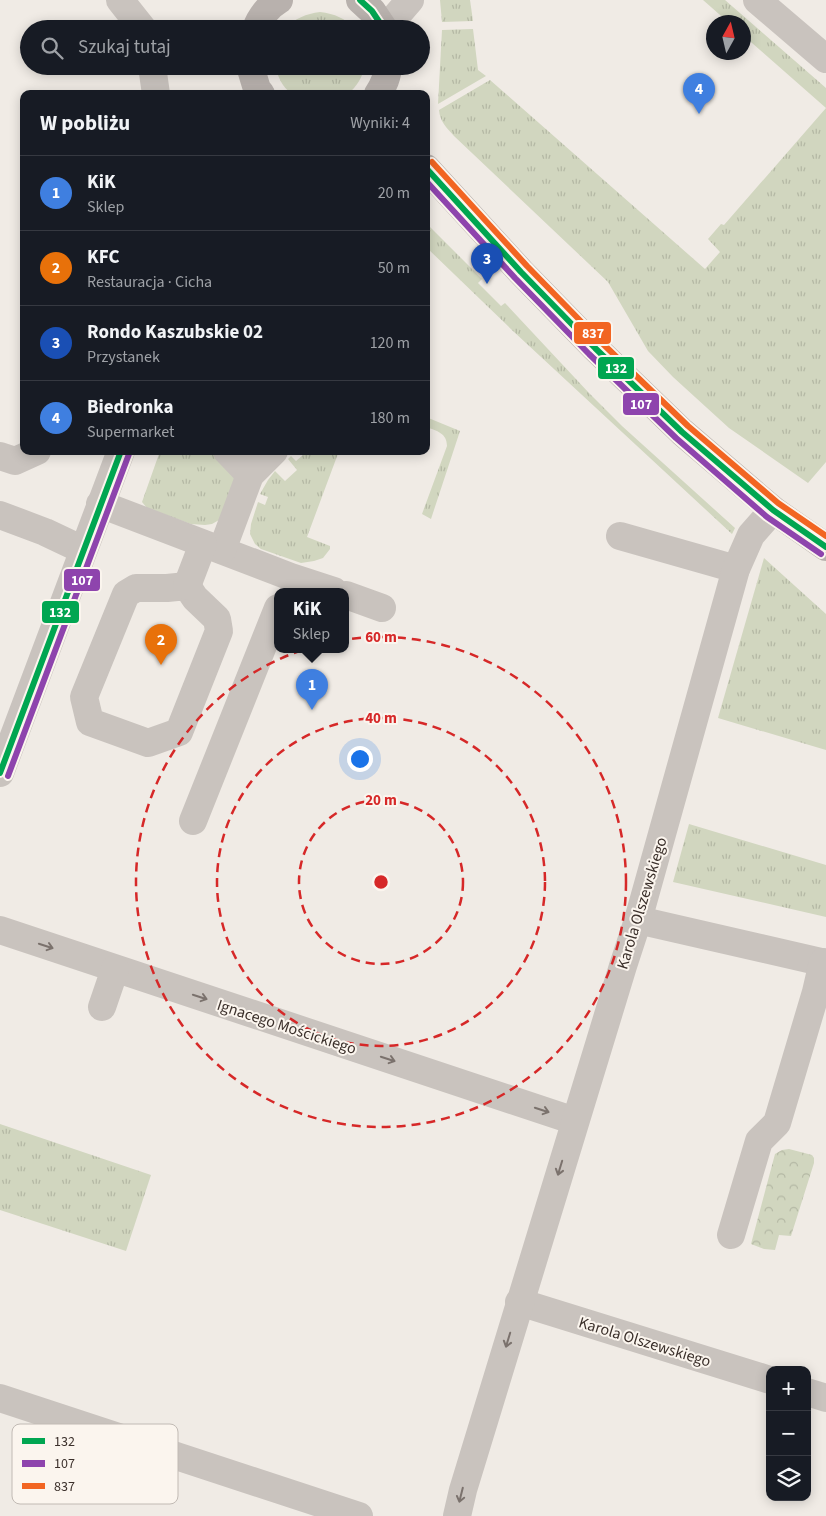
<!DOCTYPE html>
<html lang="pl">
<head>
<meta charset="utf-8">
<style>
  body { margin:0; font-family:"Source Sans 3",sans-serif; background:#242831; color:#f1f3f6 }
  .controls { position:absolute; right:15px; bottom:15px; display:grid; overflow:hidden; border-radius:10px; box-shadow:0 2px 12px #0003 }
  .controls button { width:45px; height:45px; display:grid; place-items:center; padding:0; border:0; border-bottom:1px solid #363941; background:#171b24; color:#f1f3f6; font:25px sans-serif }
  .compass { position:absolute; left:706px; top:15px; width:45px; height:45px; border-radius:50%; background:#171b24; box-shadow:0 2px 12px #0003; rotate:8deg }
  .you { position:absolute; left:359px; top:758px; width:18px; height:18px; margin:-12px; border:4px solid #fff; border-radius:50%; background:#1a73e8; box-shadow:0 0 0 8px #1a73e833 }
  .badge { display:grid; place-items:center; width:32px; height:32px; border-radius:50%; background:#b45309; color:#fff; font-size:16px; font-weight:700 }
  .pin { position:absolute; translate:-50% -41px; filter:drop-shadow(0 1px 2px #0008) }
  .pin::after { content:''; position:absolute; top:26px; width:18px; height:15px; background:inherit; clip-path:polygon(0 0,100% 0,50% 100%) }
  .popup { position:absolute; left:274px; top:588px; width:75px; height:65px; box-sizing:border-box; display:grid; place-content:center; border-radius:10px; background:#171b24; filter:drop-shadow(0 1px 4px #0005); font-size:16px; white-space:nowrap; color:#9ea1a6 }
  .popup b { font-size:19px; color:#f1f3f6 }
  .popup::after { content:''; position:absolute; left:50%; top:100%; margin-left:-10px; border:10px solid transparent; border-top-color:#171b24 }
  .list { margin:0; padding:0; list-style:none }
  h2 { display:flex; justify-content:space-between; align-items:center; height:65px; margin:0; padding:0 20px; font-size:21px }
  h2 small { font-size:16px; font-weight:400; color:#9ea1a6 }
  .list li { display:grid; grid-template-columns:32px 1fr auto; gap:15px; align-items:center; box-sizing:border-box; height:75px; padding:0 20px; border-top:1px solid #363941 }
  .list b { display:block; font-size:19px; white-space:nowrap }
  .list p { margin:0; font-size:16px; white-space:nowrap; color:#9ea1a6 }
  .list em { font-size:16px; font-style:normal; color:#9ea1a6 }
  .icon { flex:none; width:28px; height:28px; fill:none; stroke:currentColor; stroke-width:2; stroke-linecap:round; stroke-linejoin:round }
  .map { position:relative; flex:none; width:826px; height:1516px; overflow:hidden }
  .search { position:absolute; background:#171b24; box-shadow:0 2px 12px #0003; left:20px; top:20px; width:410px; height:55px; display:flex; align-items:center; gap:12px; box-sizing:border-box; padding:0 18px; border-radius:28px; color:#9ea1a6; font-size:19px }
  .panel { position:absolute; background:#171b24; box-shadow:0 2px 12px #0003; left:20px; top:90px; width:410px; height:365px; border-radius:10px }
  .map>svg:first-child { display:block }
  .grass { fill:url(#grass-tufts) }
  .park { fill:url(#park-crowns) }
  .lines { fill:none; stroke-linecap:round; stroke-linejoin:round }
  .minor { stroke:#c9c3be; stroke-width:28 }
  .major { stroke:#b8b1ad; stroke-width:28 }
  .bus-1-casing { stroke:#fbf5ee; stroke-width:10 }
  .bus-2-casing { stroke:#fbf5ee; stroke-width:10 }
  .bus-3-casing { stroke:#fbf5ee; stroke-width:10 }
  .bus-1 { stroke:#00a651; stroke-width:6 }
  .bus-2 { stroke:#8e44ad; stroke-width:6 }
  .bus-3 { stroke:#f26522; stroke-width:6 }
  .oneway { stroke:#7b726d }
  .ring { fill:none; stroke:#d62828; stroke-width:2.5; stroke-dasharray:9 6 }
  .labels { text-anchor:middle; stroke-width:4; stroke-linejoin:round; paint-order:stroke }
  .street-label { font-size:16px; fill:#3b302b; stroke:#fbf5ee }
  .key { fill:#fbf5ee; stroke:#c1bab4; stroke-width:1 }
  .key-label { font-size:14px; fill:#3b302b }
  .centre { fill:#d62828; stroke:#fbf5ee; stroke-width:2.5 }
  .ring-label { font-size:15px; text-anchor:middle; font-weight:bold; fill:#d62828; stroke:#fbf5ee; stroke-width:4; stroke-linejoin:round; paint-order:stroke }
  .line-badge { stroke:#fbf5ee; stroke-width:2 }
  .badge-label { font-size:14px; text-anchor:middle; font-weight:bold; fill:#fff }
</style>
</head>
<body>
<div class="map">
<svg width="826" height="1516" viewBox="0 0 826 1516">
  <defs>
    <pattern id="grass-tufts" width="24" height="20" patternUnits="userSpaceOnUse" patternTransform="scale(1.25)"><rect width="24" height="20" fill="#d1d6bf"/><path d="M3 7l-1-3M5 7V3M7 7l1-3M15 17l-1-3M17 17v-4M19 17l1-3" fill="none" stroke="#b4b8a4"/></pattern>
    <pattern id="park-crowns" width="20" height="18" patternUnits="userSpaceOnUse" patternTransform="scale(1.25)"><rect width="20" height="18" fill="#d1d6bf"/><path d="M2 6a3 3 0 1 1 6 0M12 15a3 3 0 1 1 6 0" fill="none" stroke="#b4b8a4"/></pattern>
  </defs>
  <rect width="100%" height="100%" fill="#f0ebe5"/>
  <!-- grass -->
  <g class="grass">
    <path d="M440,0h30l3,21 -31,1z"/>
    <path d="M703,0h22l101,88v374l-18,21 -79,-55 -56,-51 -25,-26 -40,-69 -154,-146c-7,-8 -14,-14 -15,-26l51,-30 215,189 15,-17 -12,-13 13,-15 3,1 102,-117 -82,-72v-14h-16z"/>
    <path d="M320,12c15,2 25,6 35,17h-70c10,-11 21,-15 35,-17z"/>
    <path d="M473,29l5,41 8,6 -48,28 4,-74z"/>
    <path d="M275,66h90c-3,12 -8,20 -17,28h-56c-10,-7 -14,-17 -17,-28z"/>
    <path d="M426,223l56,56 -4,4 23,23 4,-3 84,90 33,33 113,102 -3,6 -219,-203 -87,-84z"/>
    <path d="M426,417l34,14 -29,88 -9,-5 25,-68c0,-13 -10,-15 -21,-19z"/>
    <path d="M160,451h29l7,3 1,-3h23l14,25 1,13 -16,31 -7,4 -7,1 -14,-1 -44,-16 -5,-6z"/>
    <path d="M300,451h19l3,3 3,-3h14l-32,86 23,9v3l-7,9 -9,3 -13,2 -40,-14 -6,-5 -5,-10 1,-10 7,-22 7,3 3,-8 -8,-3 8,-14 7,-9 10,10 12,-11 -9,-11 3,-3 5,5 7,-6z"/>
    <path d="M764,558l62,56v136l-108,-32z"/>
    <path d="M689,824l137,41v52l-153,-35z"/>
    <path d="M0,1124l151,51 -25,76 -126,-41z"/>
  </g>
  <!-- park -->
  <path class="park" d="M789,1149l23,6 2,3v5l-23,73 -12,-1 -4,15 -11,-1 -13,-5 24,-90 7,-4z"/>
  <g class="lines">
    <!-- minor -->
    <g class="minor">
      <path d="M120,0l23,29"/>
      <path d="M757,0l69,59"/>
      <path d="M385,29l25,-29"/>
      <path d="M152,66l4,28"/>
      <path d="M227,451l23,24"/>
      <path d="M0,456l15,5 22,-10"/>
      <path d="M100,504l191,73 43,14"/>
      <path d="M0,515l45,17 38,18"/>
      <path d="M620,536l116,33"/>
      <path d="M222,550l28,-75 24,-24"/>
      <path d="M187,586l8,12 22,21 2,12 -40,101 -31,11 -58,-21 -6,-25 42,-103 10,-6h31z"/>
      <path d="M187,586l16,-42"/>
      <path d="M346,595l36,13"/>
      <path d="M0,773l121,-322"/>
      <path d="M193,821l85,-213"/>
      <path d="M638,920l188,43"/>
      <path d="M0,930l575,191"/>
      <path d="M102,1007l13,-38"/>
      <path d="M731,1235l28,-94 18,-18 39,-131 7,-30"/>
      <path d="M519,1302l251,78"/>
      <path d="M807,1392l19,6"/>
      <path d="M0,1398l359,118"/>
      <path d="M457,1516l6,-26 160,-524 15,-46 98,-351 15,-34 22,-25"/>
    </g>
    <!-- major -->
    <g class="major">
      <path d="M360,0l12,11 12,18"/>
      <path d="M256,29c4,-12 13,-23 23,-29"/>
      <path d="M250,66l7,23 4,5"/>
      <path d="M378,94c5,-7 10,-19 10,-28"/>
      <path d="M426,168l95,104 74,76 87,84 91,78 53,37"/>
    </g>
    <!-- bus-1 casing -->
    <g class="bus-1-casing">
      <g id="bus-1">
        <path d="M360,0l12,11 12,18"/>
        <path d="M426,168l95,104 74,76 87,84 91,78 53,37"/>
        <path d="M0,773l121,-322"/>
      </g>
    </g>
    <!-- bus-2 casing -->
    <g class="bus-2-casing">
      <g id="bus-2">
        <path d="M426,181l89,97 74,76 87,84 91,79 54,37"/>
        <path d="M8,776l121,-322"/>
      </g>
    </g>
    <!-- bus-3 casing -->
    <g class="bus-3-casing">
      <path id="bus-3" d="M432,162l95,104 74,76 87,84 90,77 48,33"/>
    </g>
    <!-- bus-1 -->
    <use href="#bus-1" class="bus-1"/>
    <!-- bus-2 -->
    <use href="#bus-2" class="bus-2"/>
    <!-- bus-3 -->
    <use href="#bus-3" class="bus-3"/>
  </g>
  <!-- one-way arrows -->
  <defs><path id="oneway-shaft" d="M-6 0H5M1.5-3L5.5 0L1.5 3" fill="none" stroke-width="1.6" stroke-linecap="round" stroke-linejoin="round" transform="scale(1.25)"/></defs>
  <g class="oneway">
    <use href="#oneway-shaft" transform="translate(46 946) rotate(18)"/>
    <use href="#oneway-shaft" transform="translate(200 997) rotate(18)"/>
    <use href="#oneway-shaft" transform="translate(388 1059) rotate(18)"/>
    <use href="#oneway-shaft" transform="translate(542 1110) rotate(18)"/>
    <use href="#oneway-shaft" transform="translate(560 1168) rotate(107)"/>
    <use href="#oneway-shaft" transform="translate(508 1340) rotate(107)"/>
    <use href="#oneway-shaft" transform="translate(461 1495) rotate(104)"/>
  </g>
  <!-- distance rings -->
  <g class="ring">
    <circle cx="381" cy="882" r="82"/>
    <circle cx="381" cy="882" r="164"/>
    <circle cx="381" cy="882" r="245"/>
  </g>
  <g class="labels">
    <!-- street labels -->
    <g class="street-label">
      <text transform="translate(641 903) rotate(-73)" y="6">Karola Olszewskiego</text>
      <text transform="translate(287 1026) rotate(18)" y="6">Ignacego Mościckiego</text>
      <text transform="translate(645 1341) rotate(17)" y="6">Karola Olszewskiego</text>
    </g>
  </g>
  <!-- legend -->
  <rect x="12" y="1424" width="166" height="80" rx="8" class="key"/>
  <rect x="22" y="1438" width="23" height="6" fill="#00a651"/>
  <rect x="22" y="1460" width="23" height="7" fill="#8e44ad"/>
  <rect x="22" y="1483" width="23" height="6" fill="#f26522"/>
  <g class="key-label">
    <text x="54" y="1446">132</text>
    <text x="54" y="1468">107</text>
    <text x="54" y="1491">837</text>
  </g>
  <circle cx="381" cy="882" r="8" class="centre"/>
  <g class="ring-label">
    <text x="381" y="642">60 m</text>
    <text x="381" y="723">40 m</text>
    <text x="381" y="805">20 m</text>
  </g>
  <g class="line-badge">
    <rect x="573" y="321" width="39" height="24" rx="5" fill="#f26522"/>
    <rect x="597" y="356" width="38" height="24" rx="5" fill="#00a651"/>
    <rect x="622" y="392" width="38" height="24" rx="5" fill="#8e44ad"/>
    <rect x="63" y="568" width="38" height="24" rx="5" fill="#8e44ad"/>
    <rect x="41" y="600" width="39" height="24" rx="5" fill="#00a651"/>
  </g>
  <g class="badge-label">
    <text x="593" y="338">837</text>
    <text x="616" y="373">132</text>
    <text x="641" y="409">107</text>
    <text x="82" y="585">107</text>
    <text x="60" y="617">132</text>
  </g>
</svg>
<div class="controls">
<button>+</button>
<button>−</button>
<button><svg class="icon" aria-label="layers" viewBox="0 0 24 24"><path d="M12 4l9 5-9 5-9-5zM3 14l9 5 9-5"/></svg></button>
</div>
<svg class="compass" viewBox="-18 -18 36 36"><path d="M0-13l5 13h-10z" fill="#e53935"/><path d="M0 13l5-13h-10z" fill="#9ea1a6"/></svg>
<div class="you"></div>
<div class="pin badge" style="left:312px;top:710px;background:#3f7fe0">1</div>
<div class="popup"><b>KiK</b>Sklep</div>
<div class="pin badge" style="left:161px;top:665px;background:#e8710a">2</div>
<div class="pin badge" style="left:487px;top:284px;background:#1a4fb4">3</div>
<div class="pin badge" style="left:699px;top:114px;background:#3f7fe0">4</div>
<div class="search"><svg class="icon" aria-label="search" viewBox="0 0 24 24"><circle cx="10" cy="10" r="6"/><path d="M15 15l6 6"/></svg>Szukaj tutaj</div>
<section class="panel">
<h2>W pobliżu<small>Wyniki: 4</small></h2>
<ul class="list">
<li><span class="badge" style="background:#3f7fe0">1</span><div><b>KiK</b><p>Sklep</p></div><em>20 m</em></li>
<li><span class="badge" style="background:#e8710a">2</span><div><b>KFC</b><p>Restauracja · Cicha</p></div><em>50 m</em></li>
<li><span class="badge" style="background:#1a4fb4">3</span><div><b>Rondo Kaszubskie 02</b><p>Przystanek</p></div><em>120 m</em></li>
<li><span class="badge" style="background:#3f7fe0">4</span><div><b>Biedronka</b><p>Supermarket</p></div><em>180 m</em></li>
</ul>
</section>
</div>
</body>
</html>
